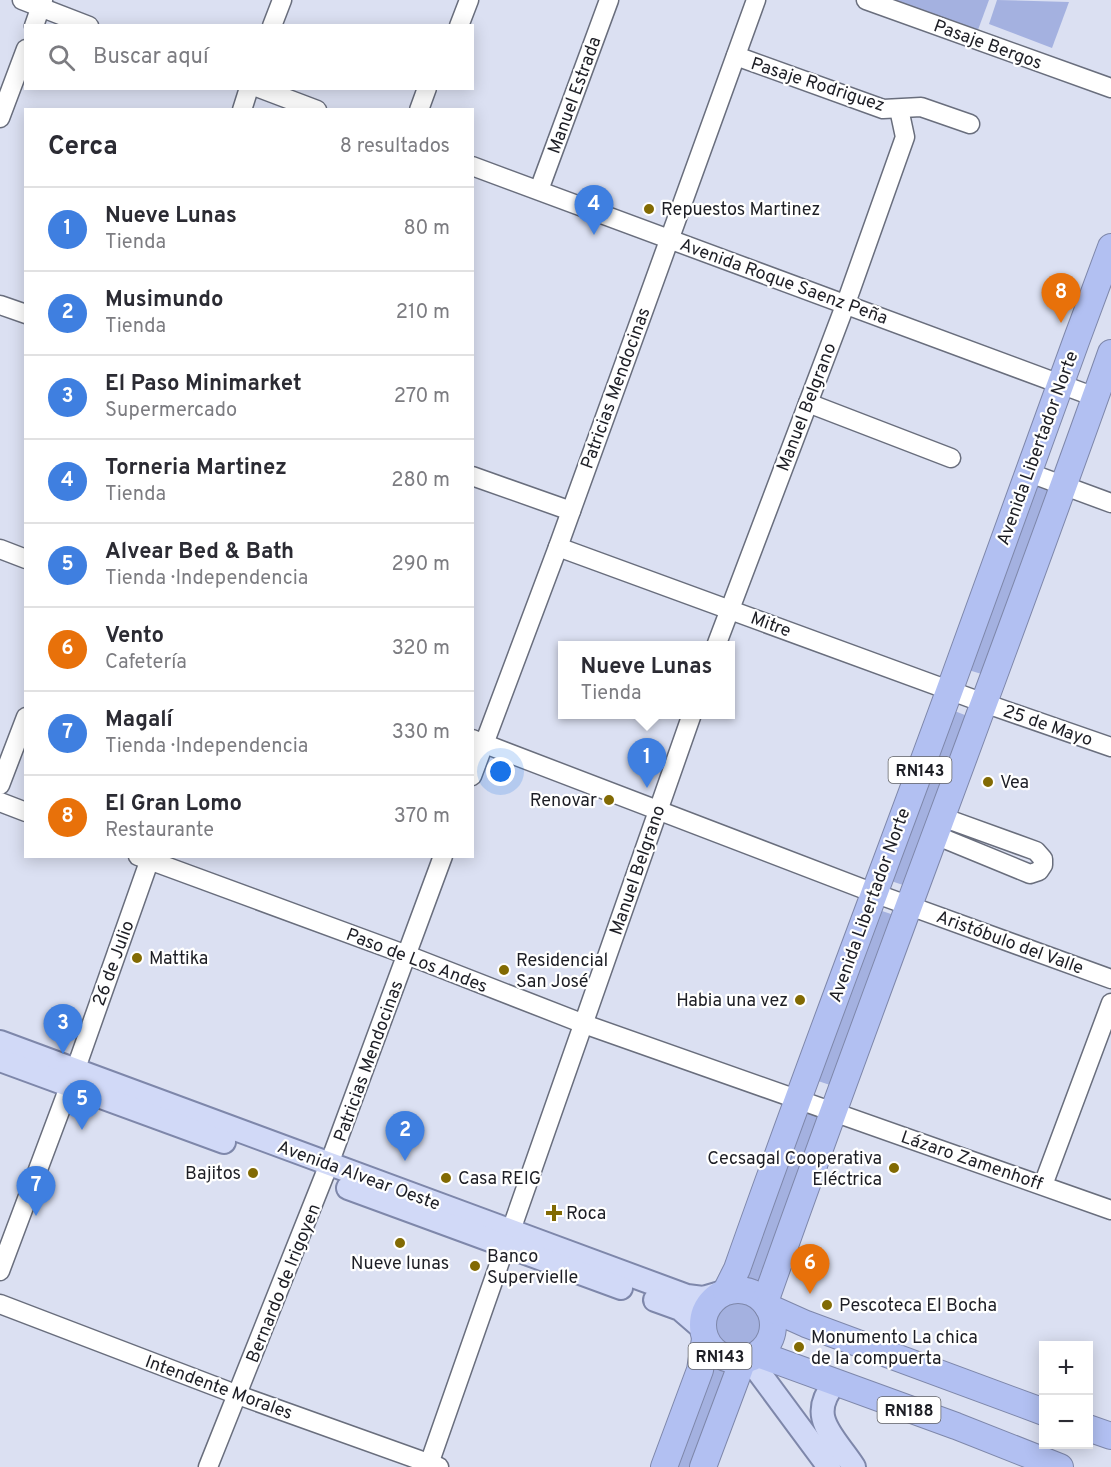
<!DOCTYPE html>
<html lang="es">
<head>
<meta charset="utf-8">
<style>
  body { margin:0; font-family:Overpass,sans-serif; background:#f2f2f3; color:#2b2b33 }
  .controls { position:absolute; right:18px; bottom:18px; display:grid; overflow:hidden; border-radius:0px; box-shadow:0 3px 15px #0003 }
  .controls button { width:54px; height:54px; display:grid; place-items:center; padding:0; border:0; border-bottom:2px solid #e1e1e2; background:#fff; color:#2b2b33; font:30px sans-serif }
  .you { position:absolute; left:501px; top:772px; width:21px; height:21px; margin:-15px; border:4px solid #fff; border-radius:50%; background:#1a73e8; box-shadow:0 0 0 9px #1a73e833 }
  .badge { display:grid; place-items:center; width:39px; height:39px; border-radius:50%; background:#826a03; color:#fff; font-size:20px; font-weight:700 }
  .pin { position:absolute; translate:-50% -50px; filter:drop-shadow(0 2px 3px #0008) }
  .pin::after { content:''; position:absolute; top:32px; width:21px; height:18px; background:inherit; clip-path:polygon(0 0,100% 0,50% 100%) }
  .popup { position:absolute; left:558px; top:641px; width:177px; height:78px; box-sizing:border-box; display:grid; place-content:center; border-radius:0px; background:#fff; filter:drop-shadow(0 2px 4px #0005); font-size:20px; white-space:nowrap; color:#7c7c81 }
  .popup b { font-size:22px; color:#2b2b33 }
  .popup::after { content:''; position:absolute; left:50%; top:100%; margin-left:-12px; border:12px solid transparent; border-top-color:#fff }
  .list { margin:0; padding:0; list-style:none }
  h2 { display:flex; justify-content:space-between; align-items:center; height:78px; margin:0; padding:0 24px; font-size:26px }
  h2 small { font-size:20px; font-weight:400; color:#7c7c81 }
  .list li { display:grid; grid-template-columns:39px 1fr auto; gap:18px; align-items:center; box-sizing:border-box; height:84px; padding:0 24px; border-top:2px solid #e1e1e2 }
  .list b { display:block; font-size:22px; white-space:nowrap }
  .list p { margin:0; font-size:20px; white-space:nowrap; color:#7c7c81 }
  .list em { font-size:20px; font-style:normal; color:#7c7c81 }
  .icon { flex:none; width:33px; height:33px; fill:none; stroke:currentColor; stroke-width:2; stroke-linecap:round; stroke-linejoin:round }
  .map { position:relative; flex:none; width:1111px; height:1467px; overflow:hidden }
  .search { position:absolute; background:#fff; box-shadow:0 3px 15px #0003; left:24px; top:24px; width:450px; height:66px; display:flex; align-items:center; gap:15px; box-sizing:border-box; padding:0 21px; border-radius:0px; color:#7c7c81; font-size:22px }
  .panel { position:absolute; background:#fff; box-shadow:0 3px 15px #0003; left:24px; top:108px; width:450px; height:750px; border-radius:0px }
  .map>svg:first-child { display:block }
  .green { fill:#a4b1e0 }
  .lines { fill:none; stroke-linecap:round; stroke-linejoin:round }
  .minor-casing { stroke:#696e7d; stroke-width:21 }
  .major-casing { stroke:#7e87aa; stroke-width:26 }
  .highway-casing { stroke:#7e87aa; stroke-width:28 }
  .minor { stroke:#fff; stroke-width:18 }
  .major { stroke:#d1d9f7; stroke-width:22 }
  .highway { stroke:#b2c0f2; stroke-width:26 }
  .poi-dot { fill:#826a03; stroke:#fff; stroke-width:2 }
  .labels { text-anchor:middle; stroke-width:4.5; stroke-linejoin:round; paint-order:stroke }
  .shield { fill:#fff; stroke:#616266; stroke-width:1.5 }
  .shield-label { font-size:16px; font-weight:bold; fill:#1d1e25 }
  .street-label { font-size:18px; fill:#1d1e25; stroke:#fff }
  .poi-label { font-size:18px; fill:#1d1e25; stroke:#fff; text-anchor:start }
</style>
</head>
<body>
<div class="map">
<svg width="1111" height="1467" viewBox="0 0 1111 1467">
  <rect width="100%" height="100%" fill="#dbe0f2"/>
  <!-- green -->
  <g class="green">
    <path d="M873,0h116l-14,38z"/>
    <path d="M997,0l72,2 -17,46 -63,-24z"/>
    <path d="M1033,484l18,6 -66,185 -20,-6z"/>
    <path d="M952,710l18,7 -61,170 -18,-6z"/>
    <path d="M876,909l18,6 -61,171 -18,-6z"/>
    <path d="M804,1106l18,7 -61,170 -18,-6z"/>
    <circle cx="739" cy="1325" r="26"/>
    <path d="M712,1360l18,6 -36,101h-20z"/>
  </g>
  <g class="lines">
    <!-- minor casing -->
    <g class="minor-casing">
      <g id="minor">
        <path d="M22,0l67,26"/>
        <path d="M866,0l245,88"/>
        <path d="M34,26l9,-26"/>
        <path d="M272,26l10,-26"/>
        <path d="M459,26l10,-26"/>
        <path d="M736,56l147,53 38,-2 49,17"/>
        <path d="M259,88l58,22"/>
        <path d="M242,110l7,-22"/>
        <path d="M419,110l8,-22"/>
        <path d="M0,118l26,-69"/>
        <path d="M472,166l623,231"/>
        <path d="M539,190l70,-190"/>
        <path d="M0,305l26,9"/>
        <path d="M808,403l143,55"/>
        <path d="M1027,472l84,31"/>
        <path d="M472,476l99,35"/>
        <path d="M558,547l426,156 127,44"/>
        <path d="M0,549l26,10"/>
        <path d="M716,646l130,-343 59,-166 -6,-28"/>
        <path d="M472,739l402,154 237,86"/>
        <path d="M472,776l86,-229 198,-547"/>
        <path d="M0,785l26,-68"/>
        <path d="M0,802l26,10"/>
        <path d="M935,835l95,39 9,-3 4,-6v-6l-7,-8 -94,-34"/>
        <path d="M138,856l269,99 177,69 527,186"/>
        <path d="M1043,1185l68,-182"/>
        <path d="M0,1271l75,-200 76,-215"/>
        <path d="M0,1304l238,91 201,72"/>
        <path d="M208,1467l121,-303 114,-308"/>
        <path d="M428,1467l264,-753"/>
      </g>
    </g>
    <!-- major casing -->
    <g class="major-casing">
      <g id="major">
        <path d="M0,1042l687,254 16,2 17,-5"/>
        <path d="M0,1060l224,82"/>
        <path d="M348,1188l273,100"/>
        <path d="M655,1300l25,9 22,19"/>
        <path d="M749,1359l80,108"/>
        <path d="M835,1383c-29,34 -1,53 19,84"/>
      </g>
    </g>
    <!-- highway casing -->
    <g class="highway-casing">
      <g id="highway">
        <circle cx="738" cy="1325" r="35"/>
        <path d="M726,1291l11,-22c68,-194 142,-386 213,-580 53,-147 106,-295 161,-442"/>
        <path d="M765,1302c112,-318 234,-632 346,-949"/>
        <path d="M768,1307l38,17 238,88"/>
        <path d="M758,1354l198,72 104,41"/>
        <path d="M1088,1428l23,8"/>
        <path d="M664,1467l36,-97 5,-31"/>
        <path d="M703,1467l40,-107"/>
      </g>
    </g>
    <!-- minor -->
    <use href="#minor" class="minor"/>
    <!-- major -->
    <use href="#major" class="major"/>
    <!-- highway -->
    <use href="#highway" class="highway"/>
  </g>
  <!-- markers -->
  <g class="poi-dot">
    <circle cx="649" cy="209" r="6"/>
    <circle cx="988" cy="782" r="6"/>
    <circle cx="609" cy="800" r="6"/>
    <circle cx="137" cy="958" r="6"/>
    <circle cx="504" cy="970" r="6"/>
    <circle cx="800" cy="1000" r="6"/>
    <circle cx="894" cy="1168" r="6"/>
    <circle cx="253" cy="1173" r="6"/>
    <circle cx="446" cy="1178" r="6"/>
    <path d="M551 1204h6v6h6v6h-6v6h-6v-6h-6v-6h6z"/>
    <circle cx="400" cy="1243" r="6"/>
    <circle cx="475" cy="1266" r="6"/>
    <circle cx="827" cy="1305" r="6"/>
    <circle cx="799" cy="1347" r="6"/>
  </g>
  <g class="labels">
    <!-- shield labels -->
    <g class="shield">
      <rect x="888.5" y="757" width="63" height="26" rx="4.5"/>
      <rect x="688.5" y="1343" width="63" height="26" rx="4.5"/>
      <rect x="877.5" y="1397" width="63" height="26" rx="4.5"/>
    </g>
    <g class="shield-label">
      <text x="920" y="776">RN143</text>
      <text x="720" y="1362">RN143</text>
      <text x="909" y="1416">RN188</text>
    </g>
    <!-- street labels -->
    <g class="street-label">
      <text transform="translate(988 44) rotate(20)" y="6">Pasaje Bergos</text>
      <text transform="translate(818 84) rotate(18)" y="6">Pasaje Rodriguez</text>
      <text transform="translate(574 95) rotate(-70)" y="6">Manuel Estrada</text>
      <text transform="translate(784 281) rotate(20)" y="6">Avenida Roque Saenz Peña</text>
      <text transform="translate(615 388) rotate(-70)" y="6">Patricias Mendocinas</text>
      <text transform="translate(806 407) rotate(-69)" y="6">Manuel Belgrano</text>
      <text transform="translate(1037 448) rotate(-70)" y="6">Avenida Libertador Norte</text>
      <text transform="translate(771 624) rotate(20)" y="6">Mitre</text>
      <text transform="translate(1048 725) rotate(19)" y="6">25 de Mayo</text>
      <text transform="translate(637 870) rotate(-71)" y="6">Manuel Belgrano</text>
      <text transform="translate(869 905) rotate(-70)" y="6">Avenida Libertador Norte</text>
      <text transform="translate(1010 942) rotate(20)" y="6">Aristóbulo del Valle</text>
      <text transform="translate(417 960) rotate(21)" y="6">Paso de Los Andes</text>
      <text transform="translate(113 963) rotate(-70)" y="6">26 de Julio</text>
      <text transform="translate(368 1061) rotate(-70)" y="6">Patricias Mendocinas</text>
      <text transform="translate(972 1160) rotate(19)" y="6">Lázaro Zamenhoff</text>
      <text transform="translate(359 1175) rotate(20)" y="6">Avenida Alvear Oeste</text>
      <text transform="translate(283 1283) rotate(-68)" y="6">Bernardo de Irigoyen</text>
      <text transform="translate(219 1387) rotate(20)" y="6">Intendente Morales</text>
    </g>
    <!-- poi labels -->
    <g class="poi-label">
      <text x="661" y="215">Repuestos Martinez</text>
      <text x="1000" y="788">Vea</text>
      <text x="597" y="806" text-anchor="end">Renovar</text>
      <text x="149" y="964">Mattika</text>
      <text x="516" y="966">Residencial<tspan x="516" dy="21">San José</tspan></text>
      <text x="788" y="1006" text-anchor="end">Habia una vez</text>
      <text x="882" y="1164" text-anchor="end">Cecsagal Cooperativa<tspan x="882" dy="21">Eléctrica</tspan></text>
      <text x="241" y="1179" text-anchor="end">Bajitos</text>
      <text x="458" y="1184">Casa REIG</text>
      <text x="566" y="1219">Roca</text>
      <text x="487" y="1262">Banco<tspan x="487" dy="21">Supervielle</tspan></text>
      <text x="400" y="1269" text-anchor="middle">Nueve lunas</text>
      <text x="839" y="1311">Pescoteca El Bocha</text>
      <text x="811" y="1343">Monumento La chica<tspan x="811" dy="21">de la compuerta</tspan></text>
    </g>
  </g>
</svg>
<div class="controls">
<button>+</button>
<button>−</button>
</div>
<div class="you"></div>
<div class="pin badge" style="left:647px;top:788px;background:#3f7fe0">1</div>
<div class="popup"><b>Nueve Lunas</b>Tienda</div>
<div class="pin badge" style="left:405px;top:1161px;background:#3f7fe0">2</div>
<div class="pin badge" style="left:63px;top:1054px;background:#3f7fe0">3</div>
<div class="pin badge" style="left:594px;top:235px;background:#3f7fe0">4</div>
<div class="pin badge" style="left:82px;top:1130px;background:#3f7fe0">5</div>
<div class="pin badge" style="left:810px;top:1294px;background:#e8710a">6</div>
<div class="pin badge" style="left:36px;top:1216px;background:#3f7fe0">7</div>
<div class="pin badge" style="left:1061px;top:323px;background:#e8710a">8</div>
<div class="search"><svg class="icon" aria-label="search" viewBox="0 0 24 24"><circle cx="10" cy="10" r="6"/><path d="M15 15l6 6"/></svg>Buscar aquí</div>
<section class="panel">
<h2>Cerca<small>8 resultados</small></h2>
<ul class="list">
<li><span class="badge" style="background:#3f7fe0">1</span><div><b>Nueve Lunas</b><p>Tienda</p></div><em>80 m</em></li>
<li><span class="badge" style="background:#3f7fe0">2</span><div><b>Musimundo</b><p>Tienda</p></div><em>210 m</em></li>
<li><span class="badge" style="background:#3f7fe0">3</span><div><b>El Paso Minimarket</b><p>Supermercado</p></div><em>270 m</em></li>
<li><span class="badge" style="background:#3f7fe0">4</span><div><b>Torneria Martinez</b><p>Tienda</p></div><em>280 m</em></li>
<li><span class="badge" style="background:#3f7fe0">5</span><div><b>Alvear Bed &amp; Bath</b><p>Tienda · Independencia</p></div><em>290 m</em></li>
<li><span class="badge" style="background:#e8710a">6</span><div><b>Vento</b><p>Cafetería</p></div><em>320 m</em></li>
<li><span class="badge" style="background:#3f7fe0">7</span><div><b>Magalí</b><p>Tienda · Independencia</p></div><em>330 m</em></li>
<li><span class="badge" style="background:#e8710a">8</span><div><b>El Gran Lomo</b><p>Restaurante</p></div><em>370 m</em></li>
</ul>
</section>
</div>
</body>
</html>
